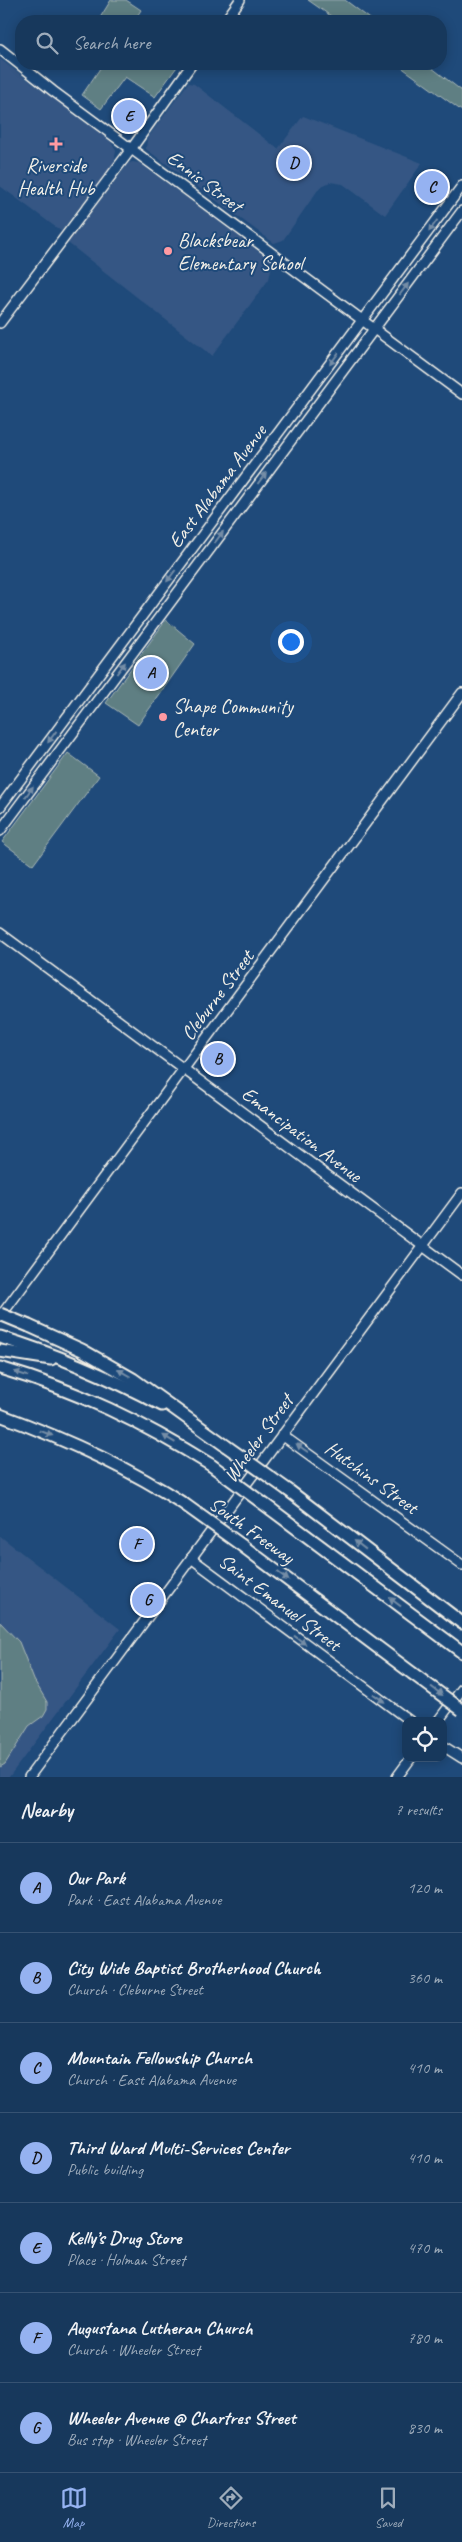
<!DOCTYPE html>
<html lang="en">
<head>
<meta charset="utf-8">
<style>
  body { margin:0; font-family:Caveat,sans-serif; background:#203f62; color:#f1f3f6 }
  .controls { position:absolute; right:15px; bottom:15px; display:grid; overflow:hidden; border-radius:10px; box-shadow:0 2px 12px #0003 }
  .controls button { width:45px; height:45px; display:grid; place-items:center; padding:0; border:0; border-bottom:1px solid #365272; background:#17385c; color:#f1f3f6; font:25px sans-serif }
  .you { position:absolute; left:290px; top:641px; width:18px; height:18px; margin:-12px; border:4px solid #fff; border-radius:50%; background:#1a73e8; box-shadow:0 0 0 8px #1a73e833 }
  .badge { display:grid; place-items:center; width:32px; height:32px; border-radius:50%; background:#95b2f1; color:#111; font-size:16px; font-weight:700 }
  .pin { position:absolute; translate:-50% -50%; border:2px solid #fff; box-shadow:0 1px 5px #0006 }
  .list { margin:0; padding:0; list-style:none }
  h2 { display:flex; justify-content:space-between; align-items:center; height:65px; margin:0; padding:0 20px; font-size:21px }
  h2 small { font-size:16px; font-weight:400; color:#9eacbb }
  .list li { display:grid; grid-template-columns:32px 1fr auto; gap:15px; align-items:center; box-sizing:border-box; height:90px; padding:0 20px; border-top:1px solid #365272 }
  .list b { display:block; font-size:19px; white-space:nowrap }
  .list p { margin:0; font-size:16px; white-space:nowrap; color:#9eacbb }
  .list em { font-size:16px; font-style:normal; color:#9eacbb }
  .icon { flex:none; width:28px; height:28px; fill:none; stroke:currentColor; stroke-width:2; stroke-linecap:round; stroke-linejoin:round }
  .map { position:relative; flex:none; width:462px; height:1777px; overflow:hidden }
  .search { position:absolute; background:#17385c; box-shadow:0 2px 12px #0003; left:15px; right:15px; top:15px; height:55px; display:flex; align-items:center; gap:12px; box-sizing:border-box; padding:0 18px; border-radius:20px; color:#9eacbb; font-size:19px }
  .sheet { height:695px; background:#17385c }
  nav { display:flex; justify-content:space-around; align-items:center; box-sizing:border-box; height:70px; border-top:1px solid #365272; background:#17385c; font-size:14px; color:#9eacbb }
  nav a { display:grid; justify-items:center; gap:2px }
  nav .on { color:#95b2f1 }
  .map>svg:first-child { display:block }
  .built { fill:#365784 }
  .green { fill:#5f7f83; stroke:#aab8b6 }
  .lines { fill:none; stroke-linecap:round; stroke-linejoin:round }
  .secondary-casing { stroke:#f4f1e8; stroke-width:12 }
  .highway-casing { stroke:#f4f1e8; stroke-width:15 }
  .secondary { stroke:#1f4a7a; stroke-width:9 }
  .highway { stroke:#1f4a7a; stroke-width:11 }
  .highway-bridge-casing { stroke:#f4f1e8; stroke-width:15; stroke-linecap:butt }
  .highway-bridge { stroke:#1f4a7a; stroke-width:11 }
  .oneway { fill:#748da6 }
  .poi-dot { fill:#ff9aa2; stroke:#1f4a7a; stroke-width:2 }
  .labels { text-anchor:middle; stroke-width:4; stroke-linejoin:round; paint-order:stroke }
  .poi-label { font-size:20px; fill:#f4f1e8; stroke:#1f4a7a; text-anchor:start }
  .street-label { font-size:20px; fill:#f4f1e8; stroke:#1f4a7a }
</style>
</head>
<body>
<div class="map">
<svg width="462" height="1777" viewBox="0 0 462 1777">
  <rect width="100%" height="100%" fill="#1f4a7a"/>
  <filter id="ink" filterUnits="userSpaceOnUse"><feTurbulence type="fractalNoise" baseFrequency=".02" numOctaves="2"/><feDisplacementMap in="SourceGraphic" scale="10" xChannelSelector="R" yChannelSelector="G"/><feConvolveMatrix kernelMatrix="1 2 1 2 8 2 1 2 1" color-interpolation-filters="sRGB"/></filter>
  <g filter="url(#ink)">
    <!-- built -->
    <g class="built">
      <path d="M0,59l111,83 5,9 -2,11 -53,69 -61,-45z"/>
      <path d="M188,83l6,1 84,65 25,-33 119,47 -37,52 -42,-31 -13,-2 -10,5 -37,53 -9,3 -128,-94 1,-10z"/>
      <path d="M133,162l6,1 67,49 64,48 2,5 -3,14 -57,77 -144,-113 61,-80z"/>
      <path d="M0,1536l120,93 -111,148h-9z"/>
    </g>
    <!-- green -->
    <g class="green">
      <path d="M111,0h15l15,10 -7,11h-36z"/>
      <path d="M308,0h37l28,21h-35z"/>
      <path d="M103,64h76l-24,33 -30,-20 -24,32 -19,-14z"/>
      <path d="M397,64h30l35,27v20z"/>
      <path d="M166,620l29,24 -57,81 -32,-22z"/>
      <path d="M68,753l31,23 -66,89 -31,-23z"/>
      <path d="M0,1622l19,20 15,38 13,22v7l-4,7 -14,10 -24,38 -5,3z"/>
    </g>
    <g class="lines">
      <!-- secondary casing -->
      <g class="secondary-casing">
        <g id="secondary">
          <path d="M225,21l15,-21"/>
          <path d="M0,49l53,42 409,303"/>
          <path d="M0,323l132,-175 60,-84"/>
          <path d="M0,807l462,-621"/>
          <path d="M0,831l462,-620"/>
          <path d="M0,933l462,342"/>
          <path d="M0,1317l462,-624"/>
          <path d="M282,1435l180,130"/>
          <path d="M191,1558l219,163"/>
          <path d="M438,1721l24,-32"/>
          <path d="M443,1746l19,12"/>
          <path d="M29,1777l433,-584"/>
          <path d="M397,1777l14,-19"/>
        </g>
      </g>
      <!-- highway casing -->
      <g class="highway-casing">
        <g id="highway">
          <path d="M29,1326l53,24 51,29 93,67"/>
          <path d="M0,1337c55,17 111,41 162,68"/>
          <path d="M0,1351l51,8"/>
          <path d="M0,1368c78,23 142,54 211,97"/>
          <path d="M0,1415c65,24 126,51 184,89"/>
          <path d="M288,1490l174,133"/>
          <path d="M272,1510l190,142"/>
          <path d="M244,1547l168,126"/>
        </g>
      </g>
      <!-- secondary -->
      <use href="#secondary" class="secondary"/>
      <!-- highway -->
      <use href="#highway" class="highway"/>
      <!-- highway-bridge casing -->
      <g class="highway-bridge-casing">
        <g id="highway-bridge">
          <path d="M0,1314l29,12"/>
          <path d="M226,1446l62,44"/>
          <path d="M211,1465l61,45"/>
          <path d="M184,1504l60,43"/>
          <path d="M412,1673l50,37"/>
        </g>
      </g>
      <!-- highway-bridge -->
      <use href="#highway-bridge" class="highway-bridge"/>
    </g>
    <!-- one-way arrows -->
    <defs><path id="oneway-solid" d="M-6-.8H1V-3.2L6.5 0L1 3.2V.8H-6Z" transform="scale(1.25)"/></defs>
    <g class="oneway">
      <use href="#oneway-solid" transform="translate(433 226) rotate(126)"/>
      <use href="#oneway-solid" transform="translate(404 289) rotate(-53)"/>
      <use href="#oneway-solid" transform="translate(334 359) rotate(126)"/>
      <use href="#oneway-solid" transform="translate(262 478) rotate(-53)"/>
      <use href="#oneway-solid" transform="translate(219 537) rotate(-53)"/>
      <use href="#oneway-solid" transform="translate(171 576) rotate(127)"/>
      <use href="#oneway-solid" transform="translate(121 668) rotate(-53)"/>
      <use href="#oneway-solid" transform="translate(52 737) rotate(126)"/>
      <use href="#oneway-solid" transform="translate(29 792) rotate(-54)"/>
      <use href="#oneway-solid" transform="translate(124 1373) rotate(-150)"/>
      <use href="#oneway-solid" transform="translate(21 1374) rotate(-163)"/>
      <use href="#oneway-solid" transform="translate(46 1433) rotate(21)"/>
      <use href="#oneway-solid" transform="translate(169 1439) rotate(-149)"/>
      <use href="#oneway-solid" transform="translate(302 1448) rotate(-145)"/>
      <use href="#oneway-solid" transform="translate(360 1545) rotate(-142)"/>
      <use href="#oneway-solid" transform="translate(283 1576) rotate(37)"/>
      <use href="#oneway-solid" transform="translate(395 1602) rotate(-143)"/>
      <use href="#oneway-solid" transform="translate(300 1640) rotate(36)"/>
      <use href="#oneway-solid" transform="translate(437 1691) rotate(37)"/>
      <use href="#oneway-solid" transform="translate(379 1698) rotate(36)"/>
    </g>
  </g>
  <!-- markers -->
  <g class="poi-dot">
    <path d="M53.5 136.5h5v5h5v5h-5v5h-5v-5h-5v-5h5z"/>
    <circle cx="168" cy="251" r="5"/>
    <circle cx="163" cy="717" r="5"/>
  </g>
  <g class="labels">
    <!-- poi labels -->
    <g class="poi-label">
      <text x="56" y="172" text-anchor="middle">Riverside<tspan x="56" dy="23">Health Hub</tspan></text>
      <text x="178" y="247">Blacksbear<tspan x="178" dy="23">Elementary School</tspan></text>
      <text x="173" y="713">Shape Community<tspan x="173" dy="23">Center</tspan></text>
    </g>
    <!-- street labels -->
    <g class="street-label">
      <text transform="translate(205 181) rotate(37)" y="7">Ennis Street</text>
      <text transform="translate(217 486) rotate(-53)" y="7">East Alabama Avenue</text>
      <text transform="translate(217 995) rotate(-53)" y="7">Cleburne Street</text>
      <text transform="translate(302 1134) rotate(37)" y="7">Emancipation Avenue</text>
      <text transform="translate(258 1438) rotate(-54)" y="7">Wheeler Street</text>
      <text transform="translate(372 1477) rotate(36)" y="7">Hutchins Street</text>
      <text transform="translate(252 1530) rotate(36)" y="7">South Freeway</text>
      <text transform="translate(280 1602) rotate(37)" y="7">Saint Emanuel Street</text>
    </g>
  </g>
</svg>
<div class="controls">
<button><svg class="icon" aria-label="locate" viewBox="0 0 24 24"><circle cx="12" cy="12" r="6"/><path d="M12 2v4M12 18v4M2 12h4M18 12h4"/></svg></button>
</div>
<div class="you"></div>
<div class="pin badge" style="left:151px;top:673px">A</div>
<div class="pin badge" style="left:218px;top:1059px">B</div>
<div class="pin badge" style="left:432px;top:187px">C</div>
<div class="pin badge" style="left:294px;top:163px">D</div>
<div class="pin badge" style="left:129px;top:116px">E</div>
<div class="pin badge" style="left:137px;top:1544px">F</div>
<div class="pin badge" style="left:148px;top:1600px">G</div>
<div class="search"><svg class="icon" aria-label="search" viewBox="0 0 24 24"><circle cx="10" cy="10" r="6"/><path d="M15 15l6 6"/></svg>Search here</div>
</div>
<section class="sheet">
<h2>Nearby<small>7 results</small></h2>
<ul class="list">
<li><span class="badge">A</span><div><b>Our Park</b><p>Park · East Alabama Avenue</p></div><em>120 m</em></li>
<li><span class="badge">B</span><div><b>City Wide Baptist Brotherhood Church</b><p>Church · Cleburne Street</p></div><em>360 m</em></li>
<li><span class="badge">C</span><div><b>Mountain Fellowship Church</b><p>Church · East Alabama Avenue</p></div><em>410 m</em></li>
<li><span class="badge">D</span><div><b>Third Ward Multi-Services Center</b><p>Public building</p></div><em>410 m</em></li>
<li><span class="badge">E</span><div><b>Kelly’s Drug Store</b><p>Place · Holman Street</p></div><em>470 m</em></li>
<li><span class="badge">F</span><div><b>Augustana Lutheran Church</b><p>Church · Wheeler Street</p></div><em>780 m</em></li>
<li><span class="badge">G</span><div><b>Wheeler Avenue @ Chartres Street</b><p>Bus stop · Wheeler Street</p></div><em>830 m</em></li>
</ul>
</section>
<nav>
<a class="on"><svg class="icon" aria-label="map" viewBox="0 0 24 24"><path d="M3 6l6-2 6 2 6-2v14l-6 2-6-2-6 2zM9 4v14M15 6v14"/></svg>Map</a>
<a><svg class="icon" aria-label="directions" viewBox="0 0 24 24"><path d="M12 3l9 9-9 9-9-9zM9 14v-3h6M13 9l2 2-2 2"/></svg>Directions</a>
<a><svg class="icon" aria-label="saved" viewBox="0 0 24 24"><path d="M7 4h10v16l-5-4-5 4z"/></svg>Saved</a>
</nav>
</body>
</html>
